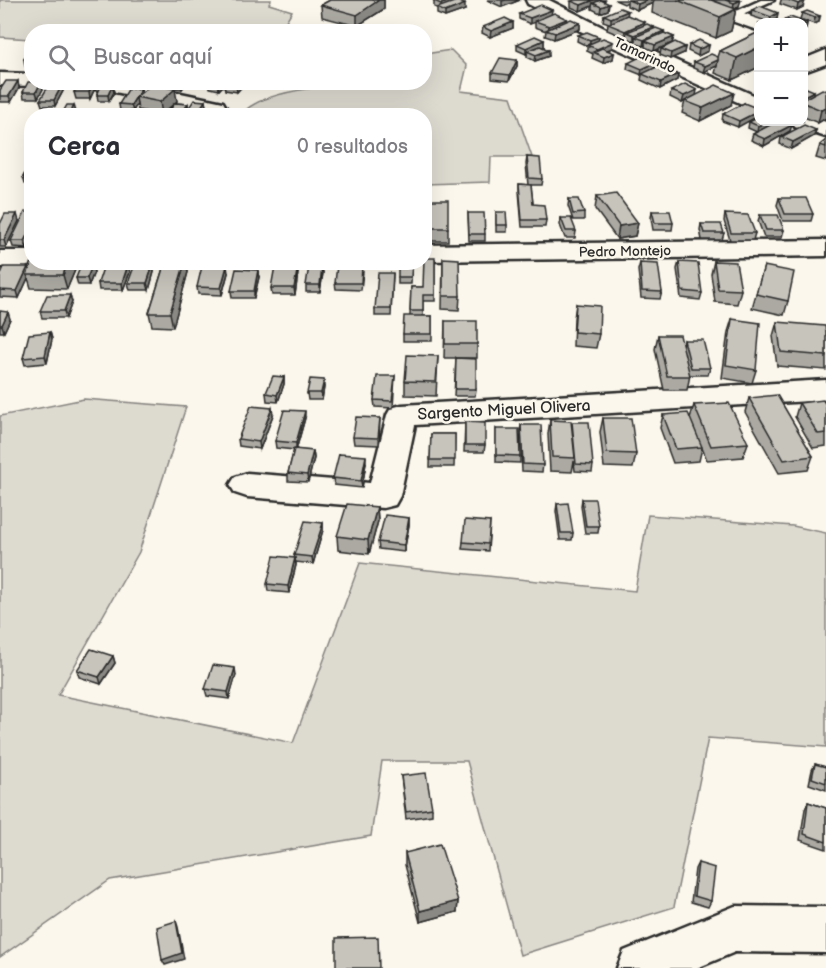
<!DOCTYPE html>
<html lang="es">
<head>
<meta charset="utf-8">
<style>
  body { margin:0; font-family:"Balsamiq Sans",sans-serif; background:#f7f7f7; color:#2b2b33 }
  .controls { position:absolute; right:18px; top:18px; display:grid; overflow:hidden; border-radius:12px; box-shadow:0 6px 24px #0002 }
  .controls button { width:54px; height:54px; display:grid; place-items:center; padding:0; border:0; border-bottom:2px solid #e1e1e2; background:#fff; color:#2b2b33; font:30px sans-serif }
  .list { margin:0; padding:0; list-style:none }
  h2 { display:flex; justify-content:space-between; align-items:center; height:78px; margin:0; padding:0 24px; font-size:26px }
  h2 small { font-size:20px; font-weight:400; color:#7c7c81 }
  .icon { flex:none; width:33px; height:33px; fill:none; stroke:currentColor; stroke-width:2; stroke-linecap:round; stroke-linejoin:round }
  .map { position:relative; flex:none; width:826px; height:968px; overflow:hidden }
  .search { position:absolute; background:#fff; box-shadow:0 6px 24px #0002; left:24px; top:24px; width:408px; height:66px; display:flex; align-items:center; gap:15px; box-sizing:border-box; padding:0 21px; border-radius:24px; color:#7c7c81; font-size:22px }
  .panel { position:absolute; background:#fff; box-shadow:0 6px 24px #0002; left:24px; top:108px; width:408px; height:162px; border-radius:24px }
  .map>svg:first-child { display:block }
  .green { fill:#dddad0; stroke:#84827e; stroke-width:1.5 }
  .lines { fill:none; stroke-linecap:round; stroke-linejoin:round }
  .lane-casing { stroke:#2b2b2b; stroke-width:5 }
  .street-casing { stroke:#2b2b2b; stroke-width:5 }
  .lane { fill:#fbf7ec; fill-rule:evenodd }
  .street { fill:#fbf7ec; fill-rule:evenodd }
  .wall { fill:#aba9a2; stroke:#2b2b2b; stroke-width:1.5; fill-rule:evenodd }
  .shaded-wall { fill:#8b8984; stroke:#2b2b2b; stroke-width:1.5 }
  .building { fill:#c7c4bc; stroke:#2b2b2b; stroke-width:1.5 }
  .labels { text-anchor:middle; stroke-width:5; stroke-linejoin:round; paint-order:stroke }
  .far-street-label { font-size:14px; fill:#2b2b2b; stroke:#fbf7ec }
  .street-label { font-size:16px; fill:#2b2b2b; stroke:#fbf7ec }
</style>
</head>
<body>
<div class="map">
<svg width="826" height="968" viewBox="0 0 826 968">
  <rect width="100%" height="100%" fill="#fbf7ec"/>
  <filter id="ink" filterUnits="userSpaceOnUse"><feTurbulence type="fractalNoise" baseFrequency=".0167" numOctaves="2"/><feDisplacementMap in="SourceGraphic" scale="12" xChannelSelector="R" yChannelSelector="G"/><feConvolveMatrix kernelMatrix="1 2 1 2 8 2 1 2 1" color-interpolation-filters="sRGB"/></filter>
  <g filter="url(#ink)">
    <!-- green -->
    <g class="green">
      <path d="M0,0h271l-2,4 23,7 -12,20 -248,1 -1,7 -31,-2z"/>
      <path d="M451,50l16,16 -6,25 50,6 21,60h-41l-1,25 -65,2 -1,-68 -183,-1c24,-33 144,-33 183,-33l1,-28z"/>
      <path d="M84,399l102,8 -47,145 -81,143 235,48 67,-180 275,28 13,-76 145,11 33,7v214l-118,-9 -34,169 -154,48 -53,-194h-85l-11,75 -261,44 -110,77v-541z"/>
    </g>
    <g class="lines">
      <!-- lane casing -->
      <g class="lane-casing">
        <path id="lane" d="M761,0h13l-38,17 -8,-2z"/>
      </g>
      <!-- street casing -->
      <g class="street-casing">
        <g id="street">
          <path d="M526,0h23l67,34 142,63v14l-156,-69 -74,-38z"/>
          <path d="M683,0h27l57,22h-9v8l-7,-2 -66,-24z"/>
          <path d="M826,50v14l-22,8v-13z"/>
          <path d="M0,73l32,1v8h9l-9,4 -32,-1z"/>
          <path d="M72,82h57l94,20 8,14h-22l-2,-4 -101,-22 -24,-2z"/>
          <path d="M804,115l22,7v15l-31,-10 -3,-5h12z"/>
          <path d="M826,240v16l-402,5v-16z"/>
          <path d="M0,251h32v11h11l-11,5h-32z"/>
          <path d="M826,380v20l-411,25 -15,71 -5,9 -12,3 -136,-11 -12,-4 -5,-8 5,-8 12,-4 123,10 17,-68 4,-7 11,-3z"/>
          <path d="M735,906l91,1v46l-91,-1 -38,16h-80l7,-17z"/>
        </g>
      </g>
      <!-- lane -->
      <use href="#lane" class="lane"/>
      <!-- street -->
      <use href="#street" class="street"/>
    </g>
    <!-- wall -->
    <g class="wall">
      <path d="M330,0h54v9l-27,17 -35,-9 -1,-12z"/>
      <path d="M436,0h19v1l10,9 -20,7 -8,-3v-6l-3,-1v-6z"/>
      <path d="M487,0h33l-18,7z"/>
      <path d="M574,0h31l-1,2 4,8 -8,3 -8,-4v-3l-12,5 -9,-4v-6z"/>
      <path d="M615,0h124v6l-5,3h2l-5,22 -15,7 -64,-25 1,-10 -16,7 -10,-4v-4l-3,2z"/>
      <path d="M781,0h21l1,7 -6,3 -17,-6z"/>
      <path d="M752,10l26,3 -1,6 -8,3 -18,-6z"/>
      <path d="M802,13l18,3 -1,6 -5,2 -14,-5z"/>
      <path d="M519,14h32l16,5v2l13,2v6l-26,10 -9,-3 1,-5 -11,-4v-5l-5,2 -11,-5z"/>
      <path d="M604,15h23l17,10 10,2v2l10,2v2l10,4 -2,6 -18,8 -9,-4v-2l-2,1 -9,-3 1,-2h-1l-8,-3v-2l-2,1 -17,-7 1,-6 1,-1 -6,-2z"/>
      <path d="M785,19l22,4 -1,6 -2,-7h-20z"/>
      <path d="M513,22v6l-23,9 -8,-4 1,-6z"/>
      <path d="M759,32v35l-27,13 -17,-7 2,-7 -14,6 -10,-4 1,-6 24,-5 2,-6z"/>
      <path d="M578,35l21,5 13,8 -5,2 7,3 -1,6 -10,4 -11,-5 1,-4 -6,-3v-5l-10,-5z"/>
      <path d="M544,40v7h-1l6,9 -14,5 -8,-4v-3h-1l-9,-4v-6z"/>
      <path d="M689,45h20l-1,6 -10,5 -10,-5z"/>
      <path d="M685,47l-1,6 -14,6 -10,-4 1,-6z"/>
      <path d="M32,54v12h-7l-1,-7z"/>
      <path d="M517,60v6l-8,15 -17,-2v-6z"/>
      <path d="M628,63l50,11 -1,6 -17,9 -19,-9 1,-5 -15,-6z"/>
      <path d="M167,82h20l-5,7 -11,-1 6,13 -1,2 12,1v4l17,-7 1,6 -4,5 5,1v3h-50l1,-2 -20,-4 -1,-6 -4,7h-13l-1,-7 22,-15 1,3 26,-4zM174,105l-6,8 -3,-1z"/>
      <path d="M195,82h12l-3,3 -9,-2z"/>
      <path d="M209,82h37l-9,10 -12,-2 -1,-5 -5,5 -9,-2z"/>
      <path d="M62,85l1,6 -8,15h-13l-2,-6z"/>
      <path d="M112,86l2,6 -5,9h-11l-1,-6z"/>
      <path d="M804,87l9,6 13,-2v27l-8,5 -14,-6z"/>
      <path d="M19,88l-8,14h-11v-12z"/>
      <path d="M95,88l-5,11h-14l-2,-7z"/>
      <path d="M43,89l-5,9h-14l-1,-6z"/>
      <path d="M671,91l25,4 35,10 -31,16 -18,-8 3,-12 -3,2 -12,-6z"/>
      <path d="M744,103l-6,24 -16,-6 1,-7z"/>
      <path d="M63,112h13l-2,4h-10z"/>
      <path d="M749,122h23l-1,2 19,7 -26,15 -13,-6 2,-6 4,-2 -9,-4z"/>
      <path d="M816,130l-2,6 -23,13 -11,-5 1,-7z"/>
      <path d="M826,140v21l-10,-3 4,-13z"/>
      <path d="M527,157l15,22 -1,6h-10l2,19 13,16 -1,7h-23l-3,-36v-7l9,1 -2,-21z"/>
      <path d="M32,161v23h-7l-2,-7z"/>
      <path d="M597,196l41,27 -3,13 -18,3 -22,-30z"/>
      <path d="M779,198l34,16 -2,7h-28l-6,-16z"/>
      <path d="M569,199l15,14v7h-11l-5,-14z"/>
      <path d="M424,200l24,28v13h-24z"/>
      <path d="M652,211l21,12 -1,7h-19l-2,-12z"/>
      <path d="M32,212v25l-5,11 -14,-1 -2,-6z"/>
      <path d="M496,212l11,13v7h-11z"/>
      <path d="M468,213l17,21v7h-16z"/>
      <path d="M725,214l30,19 -2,7h-23l-6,-19z"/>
      <path d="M760,215l24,15 -2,7h-18l-6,-16z"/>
      <path d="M561,218l15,13 -1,7h-10l-5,-13z"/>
      <path d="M19,221l-13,26h-6v-23z"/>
      <path d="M701,224l23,9 -2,7h-20l-2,-10z"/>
      <path d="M435,258v43h-12v15h9v25h-29v-7l7,-18 1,-29h12z"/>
      <path d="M443,258l17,38 -1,14 -17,-1z"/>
      <path d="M714,261l27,29 -4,14 -22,-2 -4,-28z"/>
      <path d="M32,262h40l3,8 -8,19 -36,-1 -3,-10 -9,20 -19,-1v-21l28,-9 1,4z"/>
      <path d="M165,262h21l2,10 -15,55 -21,-1 -3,-13z"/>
      <path d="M412,262l-1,22h-13v-7z"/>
      <path d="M679,262l23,31 -2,7 -19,-2 -4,-29z"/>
      <path d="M640,263l22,29 -2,7 -19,-1 -3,-28z"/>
      <path d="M92,266l2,6 -5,13h-11l-2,-7z"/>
      <path d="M298,266v7l-3,22h-23l-1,-7z"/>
      <path d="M764,266l24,35 -4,14 -32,-7z"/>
      <path d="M130,272l-7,18h-24l-1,-7z"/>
      <path d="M154,272l-5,18h-19l-2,-7z"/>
      <path d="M363,272l-2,18 -25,-1 -1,-6z"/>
      <path d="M228,273l-6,22 -24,-1 -1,-7z"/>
      <path d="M323,273l-3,19h-14v-7z"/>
      <path d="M393,273l-2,43h-16v-7z"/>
      <path d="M259,277l-5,21h-22l-1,-7z"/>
      <path d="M72,302l-6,16h-24l-2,-7z"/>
      <path d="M576,304l23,30 -3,14 -23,-2 1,-28z"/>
      <path d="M0,311l10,8 -6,13h-4z"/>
      <path d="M732,319l24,51 -4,13 -30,-5 6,-46z"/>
      <path d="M445,321l32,23v14h-33z"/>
      <path d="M777,322l49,10v38l-49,-4 -4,-30z"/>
      <path d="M50,332l2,7 -5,24 -22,2 -2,-7z"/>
      <path d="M658,335l25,11 1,-6 26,28 -2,7h-18l-3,15h-23l-9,-41z"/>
      <path d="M438,356l-2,40 -31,-1v-14z"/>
      <path d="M456,358l20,31 -1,7h-21z"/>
      <path d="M395,376l-2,32 -18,-1 -1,-7z"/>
      <path d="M284,377v7l-6,18 -11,-1 -1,-8z"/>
      <path d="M324,387l-2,13h-14l-1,-7z"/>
      <path d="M749,398l64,58 -5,14 -29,3 -34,-61z"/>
      <path d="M799,403l27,2v41l-13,2 -18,-31z"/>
      <path d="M694,405l54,38 -5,14 -36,3 -5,-12 -3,13 -26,2 -13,-35 3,-13 27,3z"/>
      <path d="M273,415l-13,34 -21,-3 -1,-7z"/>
      <path d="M305,418l-9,32 17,1 1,7 -6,24 -20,-1v-8l6,-23 -18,-2 -1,-7z"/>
      <path d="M380,418l-1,27 -25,-1 -1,-7z"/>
      <path d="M603,418l33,36 -3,14 -29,-1 -4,-35z"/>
      <path d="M550,420l43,45 -1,7 -17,-1 -1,-10 -2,11 -22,-1 -2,-37z"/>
      <path d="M465,422l20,23 -1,7h-20z"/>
      <path d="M521,425l22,40 -1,7 -20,-1 -2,-39z"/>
      <path d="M496,429l24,27v7l-24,-1z"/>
      <path d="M431,434h24l-1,33h-24z"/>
      <path d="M366,463l-4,25 -28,-3 -1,-7z"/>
      <path d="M582,499l17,27 -1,7h-13l-4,-27z"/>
      <path d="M557,504l16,29 -1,7h-12l-4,-29z"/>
      <path d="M377,507l1,14 -9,33 -31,-4 -1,-14z"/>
      <path d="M409,518v7l-5,27 -25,-3 -1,-7z"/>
      <path d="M490,522l-2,29 -26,-2 1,-7z"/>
      <path d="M323,523v7l-10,34 -17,-2v3l-7,28 -21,-2 -1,-7 28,-26 -1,-3z"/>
      <path d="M113,656l2,7 -14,21 -22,-7 -2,-7z"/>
      <path d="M236,675l-7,24 -22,-3 -2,-7z"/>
      <path d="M815,764l11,3v23l-17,-6 3,-14z"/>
      <path d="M401,776l31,32v7l-26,4z"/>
      <path d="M808,802l18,6v41l-26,-9 5,-31z"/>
      <path d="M405,853l53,48 -1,11 -37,10 -15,-57z"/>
      <path d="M698,863l13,38 -3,6 -17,-5 4,-33z"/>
    </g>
    <!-- shaded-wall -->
    <g class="shaded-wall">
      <path d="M379,0h5v9l-27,17v-11z"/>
      <path d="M453,0h2v5l-14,5v-6z"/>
      <path d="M506,0h14l-18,7v-6z"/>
      <path d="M594,0h11l-1,1 -8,4 -3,-2 -1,3 -12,5 1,-6z"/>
      <path d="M648,0h6l-1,3 -16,7 1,-6z"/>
      <path d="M741,0l-2,6 -6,3 1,-6z"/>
      <path d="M805,1l-2,6 -6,3 1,-6z"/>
      <path d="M465,4v6l-20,7v-5z"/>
      <path d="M609,4l-1,6 -8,3 1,-6z"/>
      <path d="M736,9l-5,22 -15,7 4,-21z"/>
      <path d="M552,10l-1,6 -16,5v1l-5,2v-6z"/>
      <path d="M628,11l-1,6 -16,7v-6z"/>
      <path d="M778,13l-1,6 -7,3 1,-5z"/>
      <path d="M820,16l-1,6 -5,2 1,-6z"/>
      <path d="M567,19l-1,6 -18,6 1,-5z"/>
      <path d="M513,22v6l-23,9 1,-6z"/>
      <path d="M645,22l-1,6 -17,4 -1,4 -2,1 1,-6z"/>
      <path d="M580,23v6l-26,10 1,-6z"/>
      <path d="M807,23l-1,6 -2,1v-5z"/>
      <path d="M654,27l-1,6 -18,4v4h-1v-6z"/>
      <path d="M664,31l-1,6 -18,4v4l-2,1 1,-6z"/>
      <path d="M599,37l-1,6 -9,4 1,-7z"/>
      <path d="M674,37l-2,6 -18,8 1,-6z"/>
      <path d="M544,40v7l-14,5 -3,-1v3h-1v-6z"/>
      <path d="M613,42l-1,6 -14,6 -2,-1 1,-4z"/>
      <path d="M709,45l-1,6 -10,5 1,-7z"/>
      <path d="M685,47l-1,6 -14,6 1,-6z"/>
      <path d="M759,47v20l-27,13 5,-22z"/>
      <path d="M549,50v6l-14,5 1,-6z"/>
      <path d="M614,53l-1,6 -10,4 1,-6z"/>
      <path d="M517,60v6l-8,15 1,-6z"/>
      <path d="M718,60l-1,6 -14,6 2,-6z"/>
      <path d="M655,63l-1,6 -13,6 1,-6z"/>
      <path d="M678,74l-1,6 -17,9 1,-7z"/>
      <path d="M18,81l1,7 -8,14 -2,-6z"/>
      <path d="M41,82l2,7 -5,9 -2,-6z"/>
      <path d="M94,82l1,6 -5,11 -1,-7z"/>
      <path d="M187,82l-5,7 -1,-6z"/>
      <path d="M219,82h7l-7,8 -1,-7z"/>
      <path d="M239,82h7l-9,10 -1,-6z"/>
      <path d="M62,85l1,6 -8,15 -1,-6z"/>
      <path d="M112,86l2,6 -5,9 -1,-6z"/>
      <path d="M141,89l1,6 -6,2 1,7 -4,7 -2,-6z"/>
      <path d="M175,89l2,12 -15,13 -2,-12z"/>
      <path d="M697,90l-1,6 -14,7 2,-7z"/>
      <path d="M814,91l-2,6 -8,5v-6z"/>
      <path d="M734,93l-3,12 -31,16 3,-13z"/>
      <path d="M205,101l1,6 -7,9v-6z"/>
      <path d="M188,104v7l-3,5h-4v-2z"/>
      <path d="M74,105l2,7 -2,4h-2l-1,-4z"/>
      <path d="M826,108v10l-8,5 3,-13z"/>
      <path d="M759,111l-1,5 -20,11 1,-6z"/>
      <path d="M766,122h6l-1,3 -14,7 1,-6z"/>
      <path d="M792,125l-2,6 -26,15 1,-7z"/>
      <path d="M816,130l-2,6 -23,13 2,-7z"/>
      <path d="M17,214l2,7 -13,26 -2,-7z"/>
      <path d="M638,223l-3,13 -18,3 2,-13z"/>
      <path d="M32,226v11l-5,11 -3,-7z"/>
      <path d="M68,262h4l3,8 -8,19 -4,-14z"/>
      <path d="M185,262h1l2,10 -15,55 -3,-14z"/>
      <path d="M128,265l2,7 -7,18 -1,-7z"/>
      <path d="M153,265l1,7 -5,18 -2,-7z"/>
      <path d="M92,266l2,6 -5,13 -2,-7z"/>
      <path d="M227,266l1,7 -6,22 -1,-7z"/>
      <path d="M298,266v7l-3,22 -1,-7z"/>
      <path d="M322,266l1,7 -3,19v-7z"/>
      <path d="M28,267l2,7 -3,1 1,3 -9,20 -2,-7z"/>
      <path d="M258,270l1,7 -5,21v-7z"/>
      <path d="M70,295l2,7 -6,16 -2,-7z"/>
      <path d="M8,312l2,7 -6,13 -2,-7z"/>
      <path d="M50,332l2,7 -5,24 -2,-7z"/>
      <path d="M284,377v7l-6,18 -1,-7z"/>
      <path d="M324,380v7l-2,13 -1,-7z"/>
      <path d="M272,408l1,7 -13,34 -1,-7z"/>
      <path d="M305,411v7l-9,32v-7z"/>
      <path d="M313,451l1,7 -6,24 -1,-7z"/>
      <path d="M366,456v7l-4,25 -1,-7z"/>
      <path d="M377,507l1,14 -9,33 -1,-14z"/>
      <path d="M409,518v7l-5,27v-7z"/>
      <path d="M323,523v7l-10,34 -1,-7z"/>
      <path d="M295,558l1,7 -7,28 -1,-7z"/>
      <path d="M113,656l2,7 -14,21 -2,-7z"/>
      <path d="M235,668l1,7 -7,24 -1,-7z"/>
      <path d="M458,901l-1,11 -37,10v-11z"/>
      <path d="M176,921l2,6 6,32 -19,6 -3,-5z"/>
    </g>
    <!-- building -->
    <g class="building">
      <path d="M330,0h49l-22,15 -36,-10z"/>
      <path d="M436,0h17l-12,4 -7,-3z"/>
      <path d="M574,0h20l-13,5 -10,-4z"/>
      <path d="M601,0l8,4 -8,3 -8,-4z"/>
      <path d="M628,0h20l-10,4z"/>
      <path d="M677,0h34l25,9 -16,8z"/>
      <path d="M725,0h16l-7,3z"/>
      <path d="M788,0h14l3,1 -7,3z"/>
      <path d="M457,1l8,3 -20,8 -8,-4z"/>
      <path d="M541,5l11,5 -22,8 -11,-4z"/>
      <path d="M760,6l18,7 -7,4 -19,-7z"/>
      <path d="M620,8l8,3 -17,7 -7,-3z"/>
      <path d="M807,11l13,5 -5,2 -13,-5z"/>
      <path d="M554,13l13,6 -18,7 -14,-5z"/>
      <path d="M627,15l18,7 -20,9 -17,-7z"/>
      <path d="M790,17l17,6 -3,2v-3h-9l-10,-3z"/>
      <path d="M505,18l8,4 -22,9 -8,-4z"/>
      <path d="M571,19l9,4 -25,10 -9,-3z"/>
      <path d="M647,24l7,3 -20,8 -7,-3z"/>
      <path d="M656,28l8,3 -20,9 -9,-3z"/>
      <path d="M587,32l12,5 -9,3 -12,-5z"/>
      <path d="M759,32v15l-22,11 -17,-7z"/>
      <path d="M664,33l10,4 -19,8 -10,-4z"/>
      <path d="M535,36l9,4 -18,8 -9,-4z"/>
      <path d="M603,38l10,4 -16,7 -10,-4z"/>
      <path d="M699,40l10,5 -10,4 -10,-4z"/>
      <path d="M675,42l10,5 -14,6 -10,-4z"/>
      <path d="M540,46l9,4 -13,5 -9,-4z"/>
      <path d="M602,48l12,5 -10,4 -11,-5z"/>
      <path d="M27,54h5v6l-8,-1z"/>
      <path d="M711,54l7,3v3l-13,6 -11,-4z"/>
      <path d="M640,57l15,6 -13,6 -14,-6z"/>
      <path d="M500,58l17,2 -7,15 -18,-2z"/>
      <path d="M659,66l19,8 -17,8 -19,-8z"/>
      <path d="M6,81h12l-9,15h-9v-6z"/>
      <path d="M28,82h13l-5,10h-13z"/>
      <path d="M79,82h15l-5,10h-15z"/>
      <path d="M225,82h14l-3,4 -12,-2z"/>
      <path d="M152,84l23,5 -15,13 -24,-5z"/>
      <path d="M685,84l12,6 -13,6 -13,-5z"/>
      <path d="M49,85h13l-8,15h-14z"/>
      <path d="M716,85l18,8 -31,15 -18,-7z"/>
      <path d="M101,86h11l-4,9h-11z"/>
      <path d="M804,87l10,4 -10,5z"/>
      <path d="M129,88l12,1 -10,16 -12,-1z"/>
      <path d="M822,89l4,2v17l-5,2 -17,-7v-4z"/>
      <path d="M194,100l11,1 -6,9 -11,-1z"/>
      <path d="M175,103l13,1 -7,10 -8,-1 -2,3h-14l3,-4 8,1z"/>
      <path d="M744,103l15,6v2l-20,10 -16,-7z"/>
      <path d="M67,105h7l-3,7h-8z"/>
      <path d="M130,111l12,1 -3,4h-14z"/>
      <path d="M187,111l20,2 -2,3h-22z"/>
      <path d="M759,117v5h7l-8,4 -9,-4z"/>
      <path d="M776,122h9l7,3 -27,14 -12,-5z"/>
      <path d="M804,125l12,5 -23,12 -12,-5z"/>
      <path d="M826,140v7l-6,-2z"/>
      <path d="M527,157l13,1 2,21 -13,-1z"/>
      <path d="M31,161l1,16h-9z"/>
      <path d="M519,184l12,1 2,19 11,1 2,15h-24z"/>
      <path d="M616,193l22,30 -19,3 -22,-30z"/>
      <path d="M779,198h27l7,16h-28z"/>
      <path d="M569,199h10l5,14 -11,1z"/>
      <rect x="424" y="200" width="24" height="28"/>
      <path d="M652,211h18l3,12h-18z"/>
      <path d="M25,212h7v14l-8,15h-13z"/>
      <path d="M496,212h10l1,13h-11z"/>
      <path d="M468,213h16l1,21h-16z"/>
      <path d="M5,214h12l-13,26h-4v-16z"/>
      <path d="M725,214l23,1 7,18h-24z"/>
      <path d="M760,215h18l6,15h-18z"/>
      <path d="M561,218h10l5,13h-10z"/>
      <path d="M701,224h20l3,9h-20z"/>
      <path d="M424,258h11v37h-12v16h-13l1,-24h12z"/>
      <path d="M443,258l16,1 1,37h-17z"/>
      <path d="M714,261l22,1 5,28 -23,-1z"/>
      <path d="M32,262h36l-5,13h-36z"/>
      <path d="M165,262h20l-15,51h-21z"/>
      <path d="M398,262h14l-1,15h-13z"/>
      <path d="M679,262l19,1 4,30 -20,-2z"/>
      <path d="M640,263l18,1 4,28 -20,-1z"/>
      <path d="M135,264l18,1 -6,18h-19z"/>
      <path d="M81,265l11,1 -5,12h-11z"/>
      <path d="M104,265h24l-6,18h-24z"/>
      <path d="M337,265l25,1 -1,17h-26z"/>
      <path d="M202,266h25l-6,22 -24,-1z"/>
      <path d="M275,266h23l-4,22h-23z"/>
      <path d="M309,266h13l-2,19h-14z"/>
      <path d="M764,266l30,6 -6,29 -32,-7z"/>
      <path d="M4,267h24l-11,24 -17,-1v-14z"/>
      <path d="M236,269l22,1 -4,21h-23z"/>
      <path d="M378,273h15l-2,36h-16z"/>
      <path d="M47,295h23l-6,16h-24z"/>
      <path d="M576,304l24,2 -1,28 -25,-2z"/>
      <path d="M0,311l8,1 -6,13h-2z"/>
      <path d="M404,316h28v18h-29z"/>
      <path d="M732,319l28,4 -4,47 -30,-5z"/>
      <rect x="445" y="321" width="32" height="23"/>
      <path d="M777,322l48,4 1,6v24l-45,-4z"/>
      <path d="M50,332l-5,24 -22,2 6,-24z"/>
      <path d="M658,335h22l10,41h-23z"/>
      <path d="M684,340h19l7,28h-19z"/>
      <path d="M407,355l31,1 -2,26 -31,-1z"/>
      <path d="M456,358l20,1v30h-21z"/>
      <path d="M273,376l11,1 -7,18 -11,-2z"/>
      <path d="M377,376h18l-3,25 -18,-1z"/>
      <path d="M310,379l14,1 -3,13h-14z"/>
      <path d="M777,395l36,61 -29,4 -35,-62z"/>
      <path d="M823,400l3,5v28l-8,1 -19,-31z"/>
      <path d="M729,403l19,40 -37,3 -17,-41z"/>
      <path d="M251,406l21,2 -13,34 -21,-3z"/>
      <path d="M284,410l21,1 -9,32 -21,-2z"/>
      <path d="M688,413l14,34 -26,2 -13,-34z"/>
      <path d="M356,417l24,1 -2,20 -25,-1z"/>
      <path d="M603,418h28l5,36 -29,-1z"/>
      <path d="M550,420l21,1 4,37 -23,-1z"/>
      <path d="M465,422l20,1v22h-20z"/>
      <path d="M572,422h17l4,43 -17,-1z"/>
      <path d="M521,425h20l2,40 -20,-1z"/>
      <path d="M496,429h23l1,27 -24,-1z"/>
      <path d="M431,434h24v26h-25z"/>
      <path d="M294,449l19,2 -6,24 -19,-2z"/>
      <path d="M339,454l27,2 -5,25 -28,-3z"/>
      <path d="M582,499h13l4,27h-13z"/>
      <path d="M568,503l5,30h-12l-4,-29z"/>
      <path d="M347,504l30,3 -9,33 -31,-4z"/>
      <path d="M385,515l24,3 -5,27 -26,-3z"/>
      <path d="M465,520l25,2 -2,22 -25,-2z"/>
      <path d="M305,521l18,2 -11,34 -18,-2z"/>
      <path d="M274,556l21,2 -7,28 -21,-2z"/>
      <path d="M91,649l22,7 -14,21 -22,-7z"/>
      <path d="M213,665l22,3 -7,24 -23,-3z"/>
      <path d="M815,764l11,3v16l-14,-5z"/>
      <path d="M426,773l6,35 -26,4 -5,-36z"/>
      <path d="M808,802l18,6v34l-22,-8z"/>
      <path d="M440,844l18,57 -38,10 -15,-58z"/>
      <path d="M698,863l17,5 -4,33 -17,-5z"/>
      <path d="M176,921l6,32 -20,7 -5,-33z"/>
      <path d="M378,937l1,31h-43v-30z"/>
    </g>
  </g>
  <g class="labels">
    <!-- far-street labels -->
    <g class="far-street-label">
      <text transform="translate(645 55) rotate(25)" y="5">Tamarindo</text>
      <text transform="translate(625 251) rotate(-1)" y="5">Pedro Montejo</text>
    </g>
    <!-- street labels -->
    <g class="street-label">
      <text transform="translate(504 409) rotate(-3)" y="6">Sargento Miguel Olivera</text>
    </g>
  </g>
</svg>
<div class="controls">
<button>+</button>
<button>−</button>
</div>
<div class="search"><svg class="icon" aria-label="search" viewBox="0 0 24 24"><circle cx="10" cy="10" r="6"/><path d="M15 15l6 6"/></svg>Buscar aquí</div>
<section class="panel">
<h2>Cerca<small>0 resultados</small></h2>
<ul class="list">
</ul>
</section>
</div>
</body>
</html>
